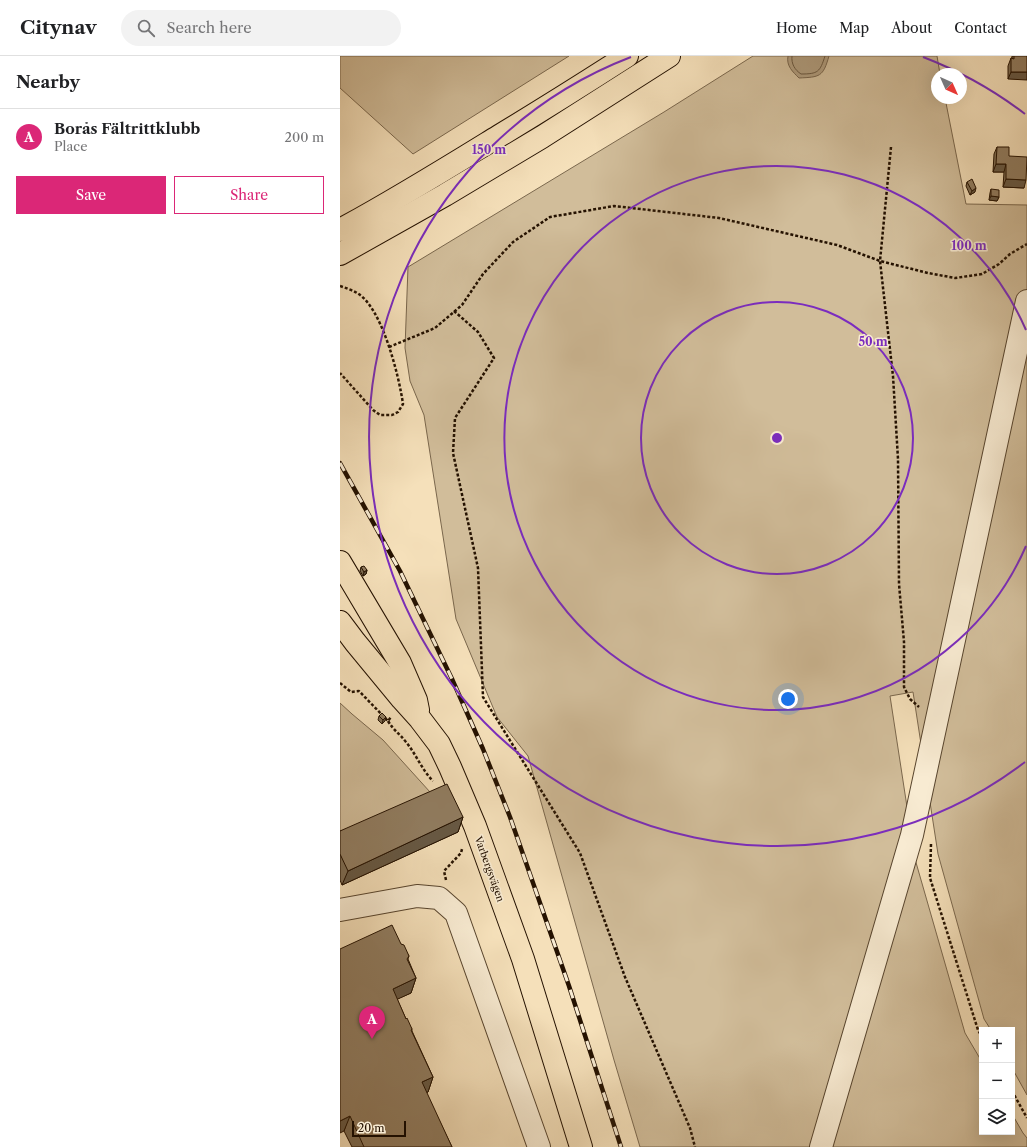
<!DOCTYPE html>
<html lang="en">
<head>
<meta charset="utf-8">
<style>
  body { margin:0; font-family:"Libre Caslon Text",serif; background:#f2f2f2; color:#202124 }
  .controls { position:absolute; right:12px; bottom:12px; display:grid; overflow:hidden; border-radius:0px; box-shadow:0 4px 16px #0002 }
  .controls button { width:36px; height:36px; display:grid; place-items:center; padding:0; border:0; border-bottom:1px solid #e0e0e0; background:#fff; color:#202124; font:20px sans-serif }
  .compass { position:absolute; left:591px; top:12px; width:36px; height:36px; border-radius:50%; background:#fff; box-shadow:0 4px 16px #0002; rotate:135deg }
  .scale { position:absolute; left:12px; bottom:10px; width:54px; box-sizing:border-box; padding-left:4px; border:2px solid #241100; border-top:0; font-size:11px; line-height:14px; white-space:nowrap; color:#241100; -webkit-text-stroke:3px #f8ebd2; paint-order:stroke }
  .you { position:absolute; left:448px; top:643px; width:14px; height:14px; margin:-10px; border:3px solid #fff; border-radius:50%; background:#1a73e8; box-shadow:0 0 0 6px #1a73e833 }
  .badge { display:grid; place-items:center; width:26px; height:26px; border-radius:50%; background:#db2777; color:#fff; font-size:13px; font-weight:700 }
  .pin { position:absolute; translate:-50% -33px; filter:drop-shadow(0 1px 2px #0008) }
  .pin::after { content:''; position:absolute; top:21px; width:14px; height:12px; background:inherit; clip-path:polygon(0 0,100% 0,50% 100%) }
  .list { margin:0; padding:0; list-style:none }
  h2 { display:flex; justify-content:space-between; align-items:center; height:52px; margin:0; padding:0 16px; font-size:17px }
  h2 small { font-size:13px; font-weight:400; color:#757577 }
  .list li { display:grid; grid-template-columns:26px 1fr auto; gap:12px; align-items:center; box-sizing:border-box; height:56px; padding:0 16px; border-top:1px solid #e0e0e0 }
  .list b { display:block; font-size:15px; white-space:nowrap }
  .list p { margin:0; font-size:13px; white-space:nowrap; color:#757577 }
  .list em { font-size:13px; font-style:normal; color:#757577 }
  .actions { display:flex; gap:8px; padding:12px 16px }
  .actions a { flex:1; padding:9px 0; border:1px solid #db2777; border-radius:0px; text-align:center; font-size:14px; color:#db2777 }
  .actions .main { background:#db2777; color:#fff }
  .icon { flex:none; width:22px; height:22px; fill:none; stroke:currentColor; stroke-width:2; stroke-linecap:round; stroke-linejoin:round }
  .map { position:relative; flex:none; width:687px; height:1091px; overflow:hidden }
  header { display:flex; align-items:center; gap:24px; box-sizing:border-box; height:56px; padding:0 20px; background:#fff; border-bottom:1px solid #e0e0e0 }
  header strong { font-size:19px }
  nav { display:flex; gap:22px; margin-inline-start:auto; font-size:14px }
  .search { width:280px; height:36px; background:#f2f2f2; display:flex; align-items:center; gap:10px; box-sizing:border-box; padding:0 14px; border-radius:22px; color:#757577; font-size:15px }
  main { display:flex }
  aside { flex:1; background:#fff }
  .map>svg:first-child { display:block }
  .green { fill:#d1bd9a; stroke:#7a674d }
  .water { fill:#ae9a7b; stroke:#77634a }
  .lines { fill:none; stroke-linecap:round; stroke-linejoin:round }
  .shore { stroke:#69563e; stroke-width:1 }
  .minor-casing { stroke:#58452e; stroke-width:24 }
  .major-casing { stroke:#241100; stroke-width:24 }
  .path { stroke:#241100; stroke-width:2.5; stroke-dasharray:3 2; stroke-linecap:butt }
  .minor { stroke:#f8ebd2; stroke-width:22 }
  .major { stroke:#f5e0ba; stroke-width:22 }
  .rail-casing { stroke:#241100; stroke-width:4.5 }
  .rail { stroke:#f8ebd2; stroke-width:3; stroke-dasharray:9; stroke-linecap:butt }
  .wall { fill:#7d6c53; stroke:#241100 }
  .shaded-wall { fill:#665844; stroke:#241100 }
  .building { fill:#917d61; stroke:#241100 }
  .ring { fill:none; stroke:#7b2cbf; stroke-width:2 }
  .labels { text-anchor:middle; stroke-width:3; stroke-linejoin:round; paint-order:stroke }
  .street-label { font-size:10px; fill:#241100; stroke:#f8ebd2 }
  .centre { fill:#7b2cbf; stroke:#f8ebd2; stroke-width:2 }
  .ring-label { font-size:12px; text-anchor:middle; font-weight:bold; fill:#7b2cbf; stroke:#f8ebd2; stroke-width:3; stroke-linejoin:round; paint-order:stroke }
</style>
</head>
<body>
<header>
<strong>Citynav</strong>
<div class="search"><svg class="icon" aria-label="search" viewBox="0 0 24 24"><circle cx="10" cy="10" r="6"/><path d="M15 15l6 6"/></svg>Search here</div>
<nav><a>Home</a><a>Map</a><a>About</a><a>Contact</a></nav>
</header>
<main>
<aside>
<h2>Nearby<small></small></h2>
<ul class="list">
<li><span class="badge">A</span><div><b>Borås Fältrittklubb</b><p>Place</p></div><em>200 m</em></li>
</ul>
<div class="actions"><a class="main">Save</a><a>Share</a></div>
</aside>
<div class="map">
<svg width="687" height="1091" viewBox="0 0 687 1091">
  <rect width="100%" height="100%" fill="#f5e0ba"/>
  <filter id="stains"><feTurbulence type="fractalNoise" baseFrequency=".005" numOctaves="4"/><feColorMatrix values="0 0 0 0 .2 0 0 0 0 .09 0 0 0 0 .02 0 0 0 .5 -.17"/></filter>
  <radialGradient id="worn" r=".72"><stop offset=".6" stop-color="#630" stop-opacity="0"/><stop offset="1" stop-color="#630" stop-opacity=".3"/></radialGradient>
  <!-- green -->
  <g class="green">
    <path d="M0,0h229l-156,98 -73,-66z"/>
    <path d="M413,0h184l3,18h-3v24h8l21,106 61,1v890l-15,-27v-38h-21l-7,-11 -46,-165 -25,-162 -23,4 25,163 50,174 17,29v70h30v-18l11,19 4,5v9h-387l-26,-87 -86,-304 -31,-39 -41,-98 -32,-204 -14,-34 -5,-33 3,-81 256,-155z"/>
    <path d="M0,647l12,11 31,26 47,52 -90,48z"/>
  </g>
  <!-- water -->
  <path class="water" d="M448,0h41c-6,21 -9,21 -30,22 -6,-6 -13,-12 -11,-22z"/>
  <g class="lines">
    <!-- shore -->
    <path class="shore" d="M452,0c-1,8 3,14 9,18 17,0 19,-2 24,-18"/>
    <!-- minor casing -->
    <g class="minor-casing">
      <g id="minor">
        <path d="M0,854l77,-14 22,2 17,15 83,234"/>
        <path d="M481,1091l91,-312 115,-534"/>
      </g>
    </g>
    <!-- major casing -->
    <g class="major-casing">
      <g id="major">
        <path d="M0,174c54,-29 107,-62 159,-94 43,-26 86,-53 128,-80"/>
        <path d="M0,198l105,-59 97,-58 127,-81"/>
        <path d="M0,506l60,101 16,37 2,10"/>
        <path d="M0,566l15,20 47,57 18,20 19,25 11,23 25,59 48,133 58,188"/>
      </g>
    </g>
    <!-- path -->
    <g class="path">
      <path d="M551,91l-11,114 13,115 5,83 1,125 5,58v45l6,12 9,8"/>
      <path d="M0,230c6,2 12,4 17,7 25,14 42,83 46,111l-5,8 -6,3h-12l-7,-5 -33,-37"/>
      <path d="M114,255l24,21 16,26 -39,60 -2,35 25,115 5,129 97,156 45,124 65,151 5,19"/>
      <path d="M49,291l46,-19 27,-23 21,-31 30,-32 37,-25 64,-11 105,12 118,27 43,16 48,12 27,5 27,-4 17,-10 11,-10 17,-10"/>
      <path d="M0,627l11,9 8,-1 29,30 3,-4"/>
      <path d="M48,665c6,10 11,12 18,21 10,12 16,28 27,39"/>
      <path d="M591,788l-1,34 48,152 4,7"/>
      <path d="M106,824l-2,-9 17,-18 1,-4"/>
      <path d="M672,1035l15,27"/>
    </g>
    <!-- minor -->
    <use href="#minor" class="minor"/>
    <!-- major -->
    <use href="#major" class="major"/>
    <!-- rail casing -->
    <g class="rail-casing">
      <path id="rail" d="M0,407l60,108 52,108 31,70 27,68 59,169 52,161"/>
    </g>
    <!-- rail -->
    <use href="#rail" class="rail"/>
  </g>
  <!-- wall -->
  <g class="wall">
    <path d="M672,0h15l-19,23v-13l3,-8h1z"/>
    <path d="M657,91l12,9 15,32 -21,-1 1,-15h-11l1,-18z"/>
    <path d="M627,126l8,10 -5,3 -4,-9z"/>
    <path d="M651,133l8,8 -2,4 -8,-1 1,-7z"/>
    <path d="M21,511l6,3 -1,4 -3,2 -3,-5z"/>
    <path d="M39,660l6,5 -3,3 -4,-4z"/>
    <path d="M123,761l-5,15 -116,53 -2,-5v-49z"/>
    <path d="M61,888l8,12 -1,3 8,19 -5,15 -14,6 9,20 6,10v2l21,46 -5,15 -2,1 26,54h-100l-8,-16z"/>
  </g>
  <!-- shaded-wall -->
  <g class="shaded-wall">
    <path d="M671,16h16v8l-19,-1z"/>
    <path d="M656,108h10l-2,8h-11z"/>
    <path d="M666,123l20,1 -2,8 -21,-1z"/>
    <path d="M636,132l-1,4 -5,3 2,-4z"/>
    <path d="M651,140l8,1 -2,4 -8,-1z"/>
    <path d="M27,514l-1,4 -3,2 1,-4z"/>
    <path d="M46,661l-1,4 -3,3 1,-4z"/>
    <path d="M123,761l-5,15 -116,53 6,-14z"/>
    <path d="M76,922l-5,15 -24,11 6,-15z"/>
    <path d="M93,1021l-5,15 -12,5 6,-15z"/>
    <path d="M10,1060l-6,15 -4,2v-12z"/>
  </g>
  <!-- building -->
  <g class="building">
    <path d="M674,0h13v16h-16v-14l3,1z"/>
    <path d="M657,91h12v9l18,1 -1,23 -20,-1v-15h-10z"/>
    <path d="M632,123l4,9 -4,3 -5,-9z"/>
    <path d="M651,133l8,1v7l-8,-1z"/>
    <path d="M24,510l3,4 -3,2 -3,-5z"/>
    <path d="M42,657l4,4 -3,3 -4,-4z"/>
    <path d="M107,728l16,33 -115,54 -8,-17v-23z"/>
    <path d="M52,869l9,19 3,1 5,11 -2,3 9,19 -23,11 13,30 1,-1 5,11 -1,1 22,47 -11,5 30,65h-88l-14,-31 -10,5v-172z"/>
  </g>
  <!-- distance rings -->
  <g class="ring">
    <circle cx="437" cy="382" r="136"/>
    <path d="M686 490A272 272 0 1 1 686 274"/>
    <path d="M685 706A408 408 0 1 1 291 1M583 1A408 408 0 0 1 685 58"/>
  </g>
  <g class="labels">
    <!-- street labels -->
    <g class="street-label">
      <text transform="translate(150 813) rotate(70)" y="4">Varbergsvägen</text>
    </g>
  </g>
  <circle cx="437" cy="382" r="6" class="centre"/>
  <g class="ring-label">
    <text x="149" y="98">150 m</text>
    <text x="629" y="194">100 m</text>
    <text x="533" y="290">50 m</text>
  </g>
  <rect width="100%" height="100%" filter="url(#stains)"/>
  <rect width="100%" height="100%" fill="url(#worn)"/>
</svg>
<div class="controls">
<button>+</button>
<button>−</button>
<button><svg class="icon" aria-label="layers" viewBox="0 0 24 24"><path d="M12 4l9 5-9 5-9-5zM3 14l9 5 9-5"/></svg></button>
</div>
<svg class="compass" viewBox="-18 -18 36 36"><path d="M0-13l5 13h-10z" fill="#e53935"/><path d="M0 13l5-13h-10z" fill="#757577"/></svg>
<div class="scale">20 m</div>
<div class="you"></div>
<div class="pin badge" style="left:32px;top:983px">A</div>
</div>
</main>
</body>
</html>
